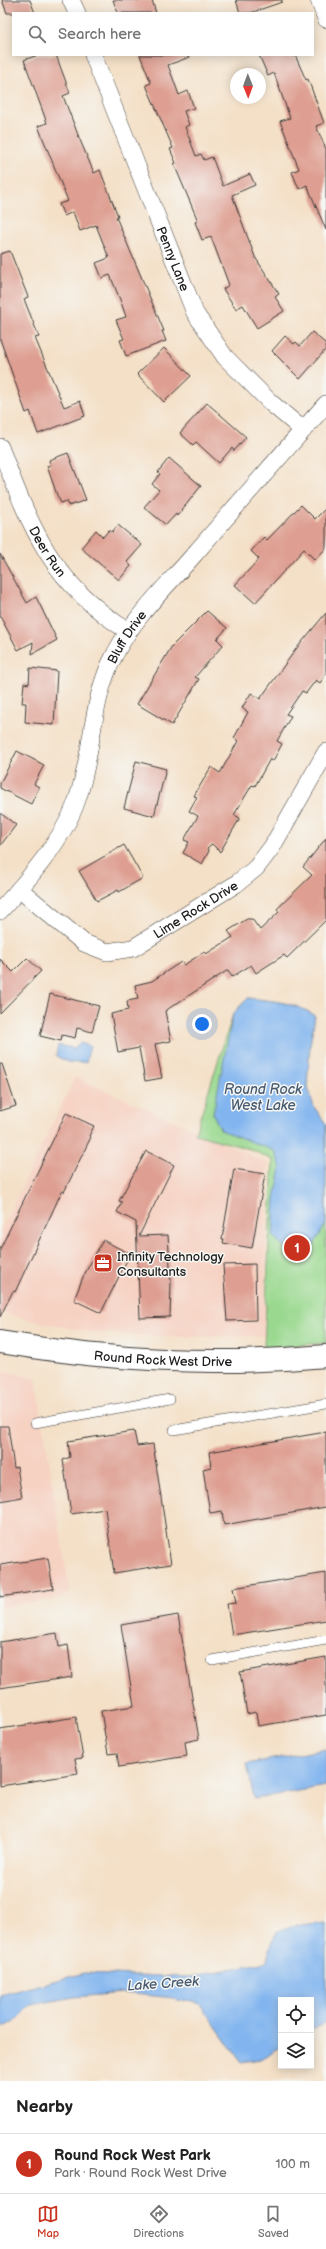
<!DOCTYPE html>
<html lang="en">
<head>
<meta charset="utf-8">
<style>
  body { margin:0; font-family:"Balsamiq Sans",sans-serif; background:#f2f2f2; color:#222 }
  .controls { position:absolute; right:12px; bottom:12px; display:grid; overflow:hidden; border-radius:0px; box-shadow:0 2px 10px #0003 }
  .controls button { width:36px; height:36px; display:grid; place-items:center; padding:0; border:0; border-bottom:1px solid #e0e0e0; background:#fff; color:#222; font:20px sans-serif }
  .compass { position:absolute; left:230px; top:68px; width:36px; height:36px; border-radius:50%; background:#fff; box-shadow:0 2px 10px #0003; rotate:179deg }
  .you { position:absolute; left:202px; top:1024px; width:14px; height:14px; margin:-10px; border:3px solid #fff; border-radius:50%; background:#1a73e8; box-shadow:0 0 0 6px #1a73e833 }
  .badge { display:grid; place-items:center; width:26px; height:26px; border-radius:50%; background:#c8321e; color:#fff; font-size:13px; font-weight:700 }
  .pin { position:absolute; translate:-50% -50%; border:2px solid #fff; box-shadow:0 1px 4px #0006 }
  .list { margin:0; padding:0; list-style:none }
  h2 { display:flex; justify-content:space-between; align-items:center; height:52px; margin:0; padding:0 16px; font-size:17px }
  h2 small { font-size:13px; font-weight:400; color:#767676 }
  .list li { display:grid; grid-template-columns:26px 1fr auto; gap:12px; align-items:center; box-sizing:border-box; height:60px; padding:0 16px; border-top:1px solid #e0e0e0 }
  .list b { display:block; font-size:15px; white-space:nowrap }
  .list p { margin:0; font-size:13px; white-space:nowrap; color:#767676 }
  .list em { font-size:13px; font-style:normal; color:#767676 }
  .icon { flex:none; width:22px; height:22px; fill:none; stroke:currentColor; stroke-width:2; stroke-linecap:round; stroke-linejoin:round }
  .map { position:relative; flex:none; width:326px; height:2081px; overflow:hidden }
  .search { position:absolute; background:#fff; box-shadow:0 2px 10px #0003; left:12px; right:12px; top:12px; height:44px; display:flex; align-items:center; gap:10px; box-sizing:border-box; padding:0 14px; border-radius:0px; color:#767676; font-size:15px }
  .sheet { height:112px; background:#fff }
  nav { display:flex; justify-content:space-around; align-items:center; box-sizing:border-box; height:56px; border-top:1px solid #e0e0e0; background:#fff; font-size:11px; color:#767676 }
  nav a { display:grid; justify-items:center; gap:2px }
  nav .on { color:#c8321e }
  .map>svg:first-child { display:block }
  .built { fill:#f6d2c3 }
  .green { fill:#99d88e; stroke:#5a7a55 }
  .water { fill:#82b5ef; stroke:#4f6886 }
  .building { fill:#de9e91 }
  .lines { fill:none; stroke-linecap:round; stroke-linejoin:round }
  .service-casing { stroke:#3c3936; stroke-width:10 }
  .minor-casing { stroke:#3c3936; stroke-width:18 }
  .tertiary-casing { stroke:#3c3936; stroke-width:24 }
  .service { stroke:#fff; stroke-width:9 }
  .minor { stroke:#fff; stroke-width:17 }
  .tertiary { stroke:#fff; stroke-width:22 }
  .labels { text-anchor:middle; stroke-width:3; stroke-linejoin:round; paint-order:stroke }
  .street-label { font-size:13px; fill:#1c1c1c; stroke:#f6f6f2 }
  .poi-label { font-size:13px; fill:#1c1c1c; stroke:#f6f6f2; text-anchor:start }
  .water-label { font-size:14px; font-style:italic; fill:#455970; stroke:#f6f6f2 }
</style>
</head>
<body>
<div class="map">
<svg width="326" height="2081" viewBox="0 0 326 2081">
  <rect width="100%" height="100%" fill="#f6f6f2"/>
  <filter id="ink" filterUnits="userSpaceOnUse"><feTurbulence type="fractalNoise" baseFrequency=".025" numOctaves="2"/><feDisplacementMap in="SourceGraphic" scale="8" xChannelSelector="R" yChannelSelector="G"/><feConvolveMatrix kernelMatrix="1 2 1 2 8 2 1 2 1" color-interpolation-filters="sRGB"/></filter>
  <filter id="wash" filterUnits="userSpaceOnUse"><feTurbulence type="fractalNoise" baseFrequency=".012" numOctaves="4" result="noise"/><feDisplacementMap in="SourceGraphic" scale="16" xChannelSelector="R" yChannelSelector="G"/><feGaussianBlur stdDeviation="0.9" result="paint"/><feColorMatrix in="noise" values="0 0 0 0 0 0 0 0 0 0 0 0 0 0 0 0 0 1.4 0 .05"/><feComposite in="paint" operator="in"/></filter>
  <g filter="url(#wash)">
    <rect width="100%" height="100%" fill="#f4e0c7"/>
    <!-- built -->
    <g class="built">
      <path d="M75,1077l193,86 -4,173 -87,1 -86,-5 -49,-9 -42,-11v-80z"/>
      <path d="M0,1370l36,9 34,214 -14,6 -56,8z"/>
    </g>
    <!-- green -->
    <path class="green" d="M248,998c24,3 47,4 67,18 -6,31 -15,68 2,97 3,4 5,10 9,11v219l-62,5 9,-188 -23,-11 -55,-15 38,-120z"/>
    <!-- water -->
    <g class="water">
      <path d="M248,998c24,3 47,4 67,18l-5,29 -3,40 7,22 12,17v100l-13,22 -27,4 -13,-14 2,-38 6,-30 -6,-17 -54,-21 -8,-16 20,-100z"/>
      <path d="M80,1043l10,3 -4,16 -16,1 -14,-7 2,-11 16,3z"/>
      <path d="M326,1749v37l-72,13 -7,-35z"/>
      <path d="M326,1922v100l-15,9v-31h-30v47l-21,12 -19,3 -41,-58 -26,-6 -51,-5 -49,4 -43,8 -11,12 -20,13v-35l84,-22 105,4 77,-15 10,-30 15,-6z"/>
    </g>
    <g id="blocks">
      <!-- building -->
      <g class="building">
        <path d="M2,0h28l5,13h-28z"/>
        <path d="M113,0h39l4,13h-38z"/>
        <path d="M236,0h46v2l-32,11h-10z"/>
        <path d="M38,55h18l14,38 -7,3 17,44 14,33 6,-3 18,46 -2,1 48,114h-2l4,10 -40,15 -6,-16 4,-1 -8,-19 10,-3 -5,-15 -11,-27 -8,3 -6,-15 13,-5 -13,-33 -16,6 -7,-19 -9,4 -5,-12 9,-3 -30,-75 9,-3 -23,-63z"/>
        <path d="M140,55h50v2l-22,8 11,30 9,-4 6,17 -10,3 5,14 -4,2 11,29 5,-2 3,6 8,-3 11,29 27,-12 5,11 -23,10 23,62 24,37 -4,3 9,14 -27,17 -14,-23 -7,4 -13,-20 6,-4 -18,-48 -9,3 -7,-18 3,-1 -24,-57 2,-1 -6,-14 3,-1 -27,-63 5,-2z"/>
        <path d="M259,55h36l11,25 2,-1 16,44 -8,3 10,23v81l-19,-45 -8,4 -7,-17 7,-3 -19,-48 10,-3 -16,-45 -6,3z"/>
        <path d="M10,251l18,46 -4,2 15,38 -4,1 29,69 16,-6 5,15 -47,18 -8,-23 -4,2 -26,-74v-85z"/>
        <path d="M312,332l14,12v5l-26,30 -28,-28 13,-15 9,8 2,-2 4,4z"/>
        <path d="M164,348l27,28 -27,26 -27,-28z"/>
        <path d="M207,403l39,34 -12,14 -2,-3 -13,15 -23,-21 -3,3 -13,-12z"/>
        <path d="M68,453l18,47 -17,6 -2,-5 -6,2 -4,-8 -10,-29 4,-1 -2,-5z"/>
        <path d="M169,458l32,28 -24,30 -1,-2 -10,11 -22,-18 15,-17 -7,-6 8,-10 -2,-2z"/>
        <path d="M301,505l14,14 11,-11v40l-11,12 -11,-11 -49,54 -20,-18 24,-26 -8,-8 13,-14 3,3z"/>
        <path d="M118,525l24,20 -15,17 4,4 -12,14 -38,-32 15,-18 7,7 6,-7 3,2z"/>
        <path d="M0,554l27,49 9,-6 21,43 -25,14 1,-12 -15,8 -18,-34z"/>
        <path d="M207,611l20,17 -10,11 6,6 -28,32 4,2 -27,46 -35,-21 35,-58z"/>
        <path d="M326,613v61l-6,9 -4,-3 -10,13 -4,-2 -16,23 5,2 -14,25 5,3 -9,17 -3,-2 -15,27 -3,-1 -18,30 6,3 -20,34 -8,-8 -5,4 2,3 -7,13 -19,-11 6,-11 -5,-2 14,-24 -9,-5 8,-14 -3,-1 17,-29 9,6 18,-32 -4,-3 14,-26 -6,-4 9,-15 9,6 36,-50z"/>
        <path d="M30,668l27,3 -3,54 -29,-3 1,-19h-4l2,-20 5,1z"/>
        <path d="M17,751l27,14 -10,19 5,3 -8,17 -31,-16v-5z"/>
        <path d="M136,761l30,8 -12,47 -30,-8z"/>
        <path d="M0,813l16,12 -16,21z"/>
        <path d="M326,838v82l-39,38 -3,-3 -28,18 -5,-8 -19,12 -4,-7 -63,41 6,30 -16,3 7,34 -17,3 -6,-33 -21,4 -7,-38 17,-4 -1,-9 11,-2 -3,-14 17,-4 29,-19 3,3 20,-13 2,2 27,-17 -5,-6 19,-12h5l8,11 19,-18 -2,-3 35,-34 -9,-8z"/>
        <path d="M124,845l19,33 -24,14 -1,-2 -21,11 -18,-30z"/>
        <path d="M27,958l14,13 -41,42v-54l13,13z"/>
        <path d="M50,994l49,12 -7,26 -15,-4 -2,10 -13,-3 -1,6 -21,-5z"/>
        <path d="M0,1064h2l14,42 -16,5z"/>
        <path d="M66,1113l28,13 -5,10 2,1 -27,55 -2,-1 -47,101 -2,-1 -13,26v-68z"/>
        <path d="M146,1151l28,14 -35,71 29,-1 3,47 -1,35 -30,1 -4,-96 -19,-10 5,-10 -3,-1z"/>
        <path d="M234,1169l31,5 -13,74 -29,-5 1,-4h-2z"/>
        <path d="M103,1240l27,14 -29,59 -27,-13 9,-23z"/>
        <path d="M255,1264l1,56 -29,1 -4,-56z"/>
        <path d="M0,1426h8l6,42 3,-1 5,30 -22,4z"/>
        <path d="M134,1431l3,15 16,-2 18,120 -57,9 -9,-64 -34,5 -8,-54 7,-3 -2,-16z"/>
        <path d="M326,1432v75l-102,18 -2,-14 -12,2 -7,-44 8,-2 -2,-15z"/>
        <path d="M48,1558l5,31 -53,8v-32z"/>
        <path d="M326,1573v47l-94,15 -5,-31 9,-1 -3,-15z"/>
        <path d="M178,1615l21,124 -14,3 2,14 -68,11 -2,-14 -9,1 -7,-43 33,-5 -13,-81z"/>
        <path d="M57,1633l2,14 9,-2 4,32 -72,11v-46z"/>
        <path d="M326,1657v58l-68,11 -2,-14 -9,2 -7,-42z"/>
        <path d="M76,1717l7,41 -8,1 3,15 -78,12v-57z"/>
      </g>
    </g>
  </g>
  <g filter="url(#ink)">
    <use href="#blocks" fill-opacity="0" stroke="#3c3936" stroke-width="1"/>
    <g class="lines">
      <!-- service casing -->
      <g class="service-casing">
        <g id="service">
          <path d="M35,1423l135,-24"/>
          <path d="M174,1430l152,-26"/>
          <path d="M212,1660l114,-20"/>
        </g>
      </g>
      <!-- minor casing -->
      <g class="minor-casing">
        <g id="minor">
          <path d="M71,0l6,13"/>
          <path d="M319,0l7,19"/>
          <path id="s1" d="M93,55l102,258 30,44 46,46 32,27"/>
          <path id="s2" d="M0,447c31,81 51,136 128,184"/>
          <path id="s3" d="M19,889l65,54 23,9 26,-4 103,-64 20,-16 16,-21 54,-95"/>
          <path id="s4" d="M0,911c27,-30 64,-72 77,-111 17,-48 13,-100 38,-146 19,-37 50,-66 77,-97 44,-51 89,-102 134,-153"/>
        </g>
      </g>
      <!-- tertiary casing -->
      <g class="tertiary-casing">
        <g id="tertiary">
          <path id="s5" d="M0,1342c111,19 214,24 326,14"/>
        </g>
      </g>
      <!-- service -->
      <use href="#service" class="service"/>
      <!-- minor -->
      <use href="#minor" class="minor"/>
      <!-- tertiary -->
      <use href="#tertiary" class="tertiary"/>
    </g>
  </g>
  <!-- icons -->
  <defs>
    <g id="office-square" transform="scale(1)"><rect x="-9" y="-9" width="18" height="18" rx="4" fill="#c8321e" stroke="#f6f6f2"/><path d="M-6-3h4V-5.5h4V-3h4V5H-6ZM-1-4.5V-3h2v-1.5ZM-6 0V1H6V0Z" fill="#fff"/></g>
  </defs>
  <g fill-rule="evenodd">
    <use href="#office-square" x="103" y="1263"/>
  </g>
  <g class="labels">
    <!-- street labels -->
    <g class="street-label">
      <text dy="5" stroke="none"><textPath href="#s1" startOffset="219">Penny Lane</textPath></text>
      <text dy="5" stroke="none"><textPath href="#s2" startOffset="115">Deer Run</textPath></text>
      <text dy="5" stroke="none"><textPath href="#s4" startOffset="308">Bluff Drive</textPath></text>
      <text dy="5" stroke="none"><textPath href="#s3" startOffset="209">Lime Rock Drive</textPath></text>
      <text dy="5" stroke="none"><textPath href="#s5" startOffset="164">Round Rock West Drive</textPath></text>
    </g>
    <!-- poi labels -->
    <g class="poi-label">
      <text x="117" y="1261">Infinity Technology<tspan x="117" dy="15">Consultants</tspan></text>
    </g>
    <!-- water labels -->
    <g class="water-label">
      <text x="263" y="1094">Round Rock<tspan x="263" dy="16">West Lake</tspan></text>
      <text transform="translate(163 1983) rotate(-4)" y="5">Lake Creek</text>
    </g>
  </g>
</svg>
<div class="controls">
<button><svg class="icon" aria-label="locate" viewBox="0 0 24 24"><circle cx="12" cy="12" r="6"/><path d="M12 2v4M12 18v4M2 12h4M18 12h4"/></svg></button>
<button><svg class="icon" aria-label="layers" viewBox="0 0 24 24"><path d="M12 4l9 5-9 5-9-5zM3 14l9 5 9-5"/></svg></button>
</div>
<svg class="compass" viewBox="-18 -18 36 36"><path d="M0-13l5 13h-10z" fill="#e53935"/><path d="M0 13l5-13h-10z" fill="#767676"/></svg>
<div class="you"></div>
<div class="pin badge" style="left:297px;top:1248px">1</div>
<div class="search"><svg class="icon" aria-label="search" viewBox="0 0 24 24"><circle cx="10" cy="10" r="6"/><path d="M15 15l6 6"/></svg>Search here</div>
</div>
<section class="sheet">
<h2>Nearby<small></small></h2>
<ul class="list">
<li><span class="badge">1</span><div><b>Round Rock West Park</b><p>Park · Round Rock West Drive</p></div><em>100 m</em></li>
</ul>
</section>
<nav>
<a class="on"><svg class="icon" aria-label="map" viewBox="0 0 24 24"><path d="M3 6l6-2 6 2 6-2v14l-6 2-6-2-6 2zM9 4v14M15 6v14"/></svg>Map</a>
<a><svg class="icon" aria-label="directions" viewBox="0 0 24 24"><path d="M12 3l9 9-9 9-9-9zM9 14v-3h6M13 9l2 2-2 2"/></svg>Directions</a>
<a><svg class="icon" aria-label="saved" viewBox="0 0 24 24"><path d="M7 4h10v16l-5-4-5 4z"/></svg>Saved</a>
</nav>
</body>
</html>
